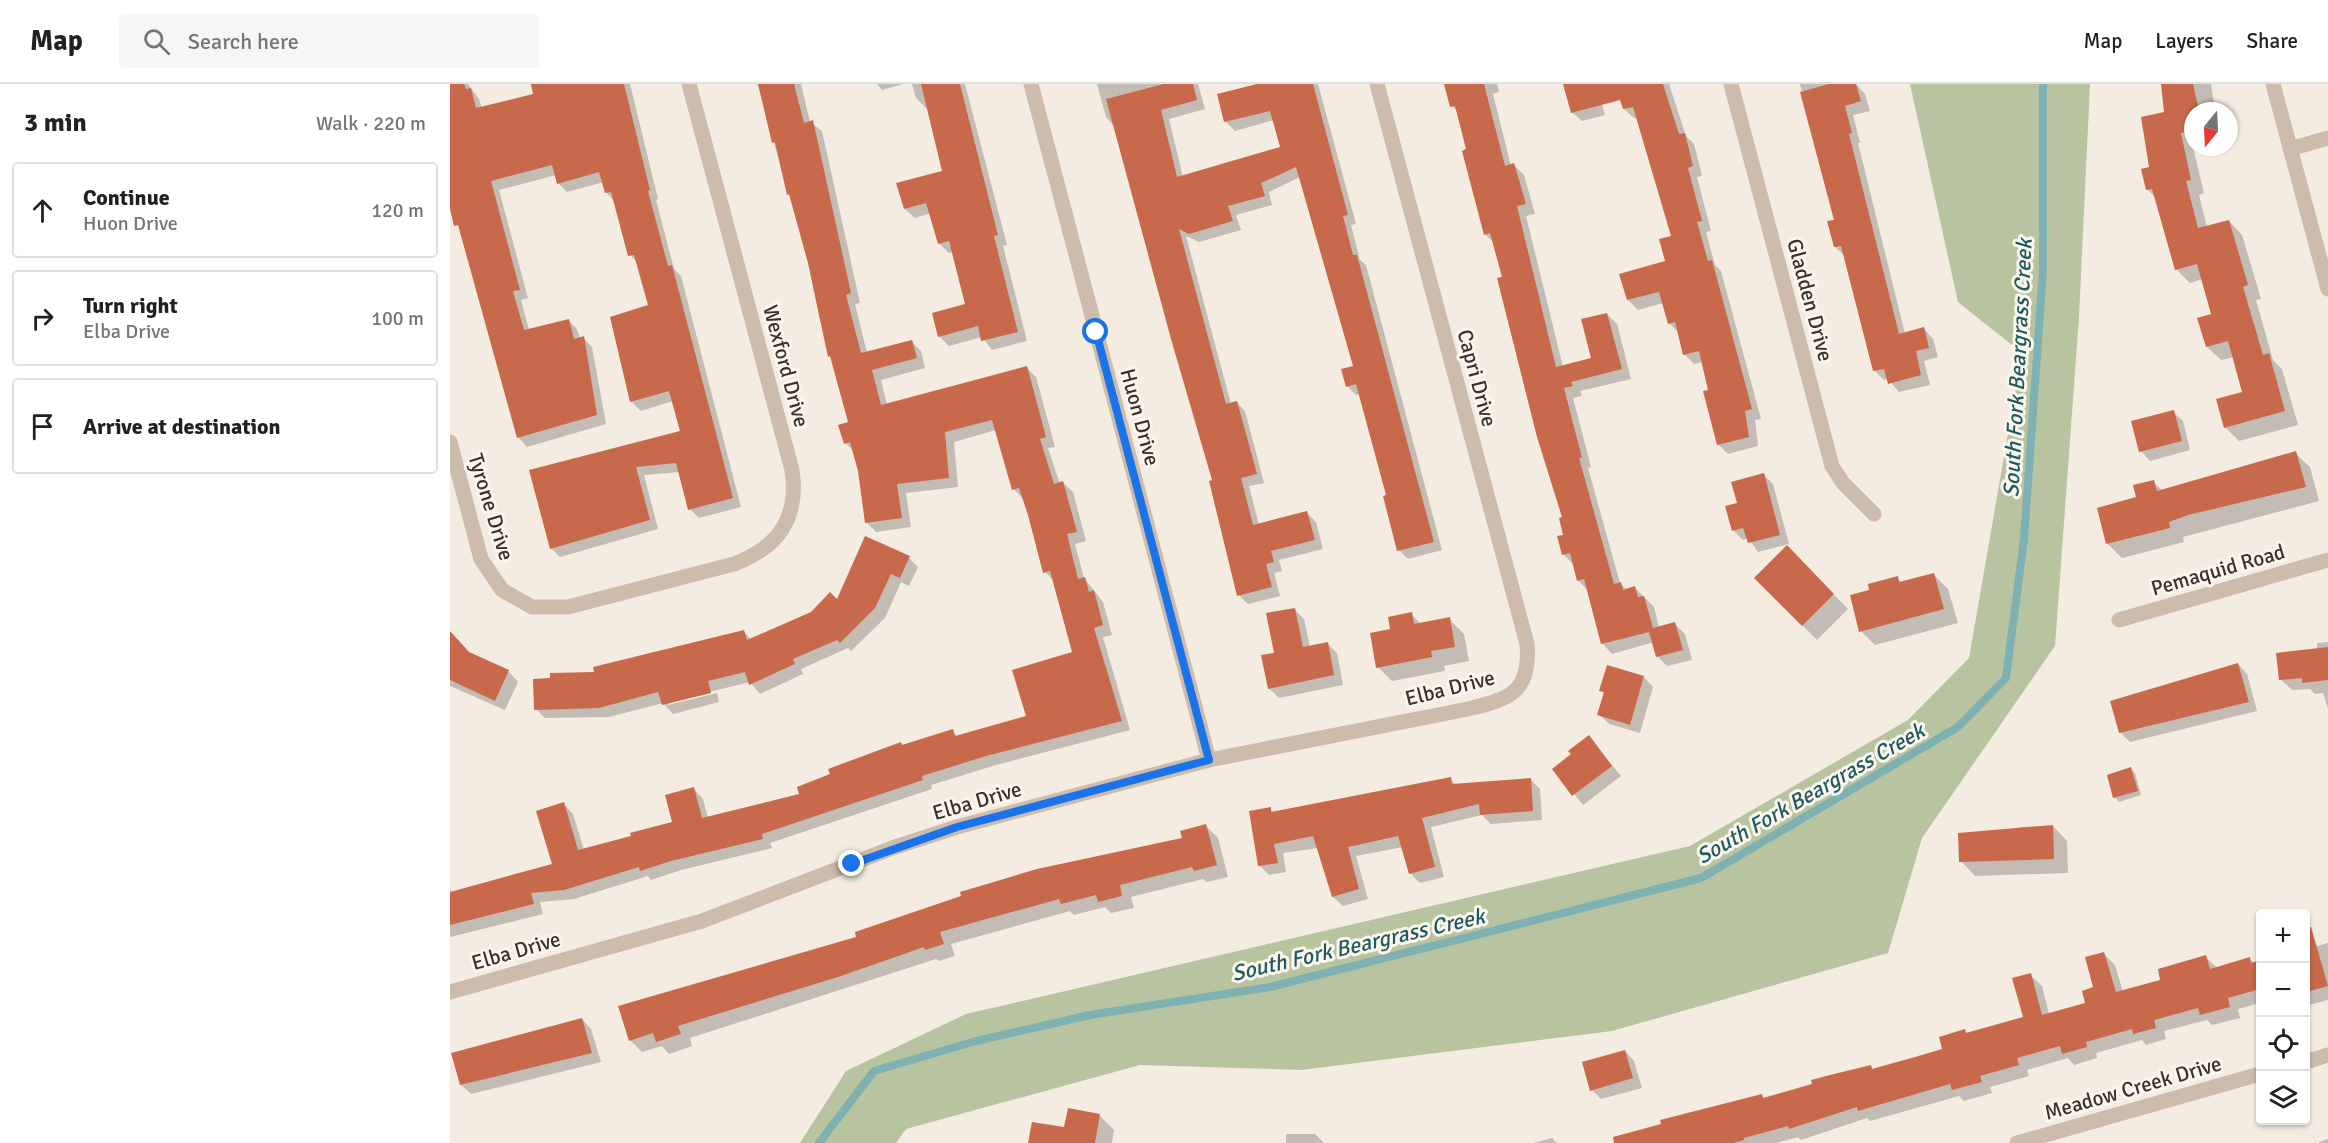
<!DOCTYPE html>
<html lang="en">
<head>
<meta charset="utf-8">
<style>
  body { margin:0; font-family:Signika,sans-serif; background:#f6f6f6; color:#202124 }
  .controls { position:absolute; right:18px; bottom:18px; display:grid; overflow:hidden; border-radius:6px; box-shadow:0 2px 4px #0004 }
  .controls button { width:54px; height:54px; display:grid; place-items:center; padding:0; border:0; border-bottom:2px solid #e0e0e0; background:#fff; color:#202124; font:30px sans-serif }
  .compass { position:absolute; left:1734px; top:18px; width:54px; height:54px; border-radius:50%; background:#fff; box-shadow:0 2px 4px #0004; rotate:198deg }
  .stop { position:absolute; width:18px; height:18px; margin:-14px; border:4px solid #1a73e8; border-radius:50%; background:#fff }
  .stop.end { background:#1a73e8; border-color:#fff; box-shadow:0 2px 6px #0008 }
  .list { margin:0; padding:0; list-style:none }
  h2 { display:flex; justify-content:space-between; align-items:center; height:78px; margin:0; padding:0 24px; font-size:26px }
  h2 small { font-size:20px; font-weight:400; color:#757577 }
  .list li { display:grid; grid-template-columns:39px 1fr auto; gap:18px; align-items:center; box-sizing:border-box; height:96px; margin:0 12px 12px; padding:0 12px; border:2px solid #e0e0e0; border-radius:6px }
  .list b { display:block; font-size:22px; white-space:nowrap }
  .list p { margin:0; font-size:20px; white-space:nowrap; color:#757577 }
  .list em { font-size:20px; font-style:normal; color:#757577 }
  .icon { flex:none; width:33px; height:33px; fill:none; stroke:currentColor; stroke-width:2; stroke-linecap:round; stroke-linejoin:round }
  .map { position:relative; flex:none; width:1878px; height:1059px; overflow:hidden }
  header { display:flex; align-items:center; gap:36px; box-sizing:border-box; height:84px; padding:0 30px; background:#fff; border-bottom:2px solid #e0e0e0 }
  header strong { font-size:28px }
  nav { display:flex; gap:33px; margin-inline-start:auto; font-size:21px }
  .search { width:420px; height:54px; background:#f6f6f6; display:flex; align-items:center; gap:15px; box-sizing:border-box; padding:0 21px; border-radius:6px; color:#757577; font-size:22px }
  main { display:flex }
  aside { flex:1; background:#fff }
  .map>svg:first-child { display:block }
  .green { fill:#b8c4a0 }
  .shadow { fill:#0003 }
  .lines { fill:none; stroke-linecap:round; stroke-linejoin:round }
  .stream { stroke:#7fb0b2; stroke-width:8 }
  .building { fill:#c8694b }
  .street { stroke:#cdbbac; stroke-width:15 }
  .route { stroke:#1a73e8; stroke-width:8 }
  .labels { text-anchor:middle; stroke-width:6; stroke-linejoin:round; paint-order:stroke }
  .street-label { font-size:21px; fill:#3b302b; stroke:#fbf5ee }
  .water-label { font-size:22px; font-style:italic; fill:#1f5a5e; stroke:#fbf5ee }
</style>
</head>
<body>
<header>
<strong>Map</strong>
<div class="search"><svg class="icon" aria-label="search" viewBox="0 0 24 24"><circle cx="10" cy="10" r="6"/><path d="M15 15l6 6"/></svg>Search here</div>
<nav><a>Map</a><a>Layers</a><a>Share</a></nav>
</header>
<main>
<aside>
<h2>3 min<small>Walk · 220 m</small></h2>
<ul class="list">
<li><svg class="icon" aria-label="ahead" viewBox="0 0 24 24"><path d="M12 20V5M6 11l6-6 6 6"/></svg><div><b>Continue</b><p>Huon Drive</p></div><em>120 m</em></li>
<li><svg class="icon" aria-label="right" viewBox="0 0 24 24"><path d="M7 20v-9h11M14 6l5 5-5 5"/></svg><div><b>Turn right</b><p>Elba Drive</p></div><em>100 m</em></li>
<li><svg class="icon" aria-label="arrive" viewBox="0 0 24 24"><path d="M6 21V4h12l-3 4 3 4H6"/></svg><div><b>Arrive at destination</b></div></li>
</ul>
</aside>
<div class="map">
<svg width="1878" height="1059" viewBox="0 0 1878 1059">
  <rect width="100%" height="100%" fill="#f4ebe1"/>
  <!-- green -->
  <path class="green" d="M1460,0h180l-11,233 -24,329 -133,192 -34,115 -276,78 -311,39 -161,-5 -234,64 -10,14h-96l46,-72 120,-57 724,-168 218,-126 61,-62 53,-305 -64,-51z"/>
  <!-- shadow -->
  <g class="shadow">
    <path d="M0,0h18l11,15 3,9 53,-13 -3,-11h98l28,115 -2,1 18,69 7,7 60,231 -42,11 -9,-9 -10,-37 -36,3 14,54 -98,28 -9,-9 -20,-77 150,-39 -8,-31 -32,10 -9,-9 -21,-84 39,-12 -11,-42 -9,-9 -15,-53 -9,-10 -2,-10 -37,10 -9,-9 -2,-8 -57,15 29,108 -7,2 8,30 39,-10 9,9 3,10 3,-1 9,9 14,77 -79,23 -9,-10 -68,-251z"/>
    <path d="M308,0h43l9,38 12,9 38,172 -5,1 12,49 44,-12 10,10 4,17 -44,12 6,25 140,-37 9,9 19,70 -7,1 12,36 3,-1 10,9 13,49 -11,3 9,34 19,24 9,33 -9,2 27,93 -134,35 -65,20 1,4 -162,54 2,5 -91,22 -30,10 -3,-4 -74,23 -34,3 3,12 -93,23v-47l4,3 100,-28 10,-61 9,10 11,36 90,-27 20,-34 9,10 5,19 93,-23 102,-48 49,-16 6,6 69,-20 46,-64 -18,-71 -10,-10 -16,-58 -6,-15 -9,-10 -18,-59 -42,12 4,45 -52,6 5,34 -35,5 -10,-10 -6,-52 -5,-18 -10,-9 5,-20 -31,-107 -10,-53 -17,-65 -4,-4z"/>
    <path d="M427,0h26l-21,6z"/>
    <path d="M462,0h53l42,161 -4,1 24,95 -35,9 -10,-13 -33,9 -10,-10 28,-31 -14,-53 -4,1 -10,-10 -8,-30 -16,5 -10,-9 39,-37 -15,-65 -3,1 -10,-10z"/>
    <path d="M647,0h101l7,25 -36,10 14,58 99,-29 -8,-28 -39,11 -9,-9 -7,-27 39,-11h60l38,140 -5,1 9,35 6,5 76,285 -34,9 -9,-9 -11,-54 -27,-102 -5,1 -9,-9 8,-19 -55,-190 -31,15 3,13 -36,10 5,15 -42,12 -13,-6 45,168 5,-2 9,9 19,72 -15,3 10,39 48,-12 9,9 7,27 -44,11 3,11 -8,2 6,23 -32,8 -9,-9 -25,-114 -99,-354 -9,-10z"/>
    <path d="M996,0h51l2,8 -6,2 18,72 3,-1 10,10 11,39 -9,2 37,151 29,-8 15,-45 10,10 14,55 -51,12 2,5 -9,2 18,69 -3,1 32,115 7,7 8,-2 19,19 5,21 16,-4 10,10 7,26 -25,6 -10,-10 -3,-14 -42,12 -9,-10 -15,-53 -10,-11 -4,-15 -11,-11 1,-36 -70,-275 -9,-9 -17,-84 -10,-38 -6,-6z"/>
    <path d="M1124,0h19l5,6 7,25 -23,6 -10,-9z"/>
    <path d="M1170,0h49l17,52 8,8 8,32 -5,1 14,54 -5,1 9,33 6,6 40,148 -6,1 3,26 -30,8 -10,-10 -15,-82 -9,2 -10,-10 -4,-20 -11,-11 -6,-20 -25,7 -10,-10 38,-38 7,-25 -35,-119h-4l-10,-9z"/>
    <path d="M1350,0h56l9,10 5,17 -17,4 7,28h-2l47,191 19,-5 9,10 5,18 -14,4 6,24 -31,7 -11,-13 -4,1 -9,-9 -30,-115 -10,-9 1,-26z"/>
    <path d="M1712,0h49l3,20 -7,1 2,6h-16v36l11,46 -5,2 8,32 22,-6 13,14 19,64 -5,1 17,60 9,9 16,56 -59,16 -14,-14 19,-34 -10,-36 -13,3 -14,-13 6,-32 -10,-36 -13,4 -14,-14 -19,-70 -10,-10 19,-76z"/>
    <path d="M1723,328l10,9 7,29 -40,11 -9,-10z"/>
    <path d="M1845,369l15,14 9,34 -136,36 1,5 -62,16 -14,-14 -9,-35 39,-10 15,-17 10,9z"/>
    <path d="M1314,391l9,9 16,60 -31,8 -10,-14 -5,2 -10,-10 6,-26z"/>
    <path d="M1337,463l61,62 -31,31 -61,-62z"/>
    <path d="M459,474l9,9 -9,19 -8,-4 -16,36 -34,33 -3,-3 -47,21 2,5 -43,20 -10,-12 -82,20v3l49,-12 2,9 -46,12 -10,-11 -54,14 -64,1 -9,-9 60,-36 148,-41 8,8 85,-39z"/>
    <path d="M1484,491l14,14 10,34 -83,22 -14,-14 10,-40 26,-13 5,5z"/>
    <path d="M844,525l10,10 6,28 17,-4 10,10 6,32 -64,13 -10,-10 6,-34z"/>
    <path d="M961,530l10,10 28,-5 15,15 5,27 -25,5 1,5 -53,10 -14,-14 14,-37z"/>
    <path d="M0,549l20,21 38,17 10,11 -13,28 -55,-24z"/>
    <path d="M1878,558v67l-5,-16 -8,1 -5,-5 -18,1 -12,-11 37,-29v-7z"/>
    <path d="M1788,580l9,10 10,37 -127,31 -10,-10z"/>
    <path d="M1194,593l9,10 -13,46 -31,-9 -10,-10 6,-20 -4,-4z"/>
    <path d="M1139,653l32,39 -38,29 -29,-36 19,-14z"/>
    <path d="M1681,685l4,4 6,22 -22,7 -4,-5z"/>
    <path d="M1000,695l7,7 73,-7 10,10 2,31 -51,4 -9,-9 -51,12 13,50 -24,6 -10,-10 -7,-26 -47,9 12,43 -25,7 -10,-9 -15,-49 -35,5 3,19 -17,3 -9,-9 10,-57 4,4z"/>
    <path d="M756,742l12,12 10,39 -21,5 -4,-3 -72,18 3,11 -23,5 -6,-6 -31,8 -4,-4 -119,33 4,12 -16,5 -3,-2 -246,79 2,8 -23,8 -7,-8 -20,6 -12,-12 228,-102 325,-99z"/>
    <path d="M1603,742l14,15 1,32 -93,3 -14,-15 60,-34z"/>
    <path d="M1878,859v57l-19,5 -3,-3v-53z"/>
    <path d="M1653,869l12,12 8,27 38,-11 45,-24 11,11 33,-9 4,4 6,-1v41l-22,6 2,9 -28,7 -5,-5 -43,11 2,8 -20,6 -4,-5 -46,13 1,5 -23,7 -6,-7 -41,12 2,6 -39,11 2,6 -28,8 -5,-5 -89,25 -3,-3 -66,22 -3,-3 -22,6h-134l120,-47 3,3 105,-33 4,4 70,-20 21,-19 3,3 57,-16 5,-43 12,11 7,28 38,-10 8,-15z"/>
    <path d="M132,935l9,10 10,33 -130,32 -10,-9 -8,-31z"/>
    <path d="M1175,967l9,10 8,27 -41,11 -9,-9z"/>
    <path d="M649,1031l15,15 -2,13h-82z"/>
    <path d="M836,1050h29l9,9h-38z"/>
    <path d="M1102,1054l5,5h-23z"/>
    <path d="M1878,1055v4h-9v-1z"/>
  </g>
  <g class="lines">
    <!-- stream -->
    <path class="stream" d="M369,1059l55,-72 102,-30 114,-26 180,-28 431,-109 257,-151 48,-49 18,-139 19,-269v-186"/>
  </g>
  <!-- building -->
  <g class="building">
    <path d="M0,0h14l2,5 5,-1 5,20 57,-14 -2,-10h93l26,106 -2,1 20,75 4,-1 61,233 -45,12 -12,-47 -40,4 14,53 -100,29 -21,-79 151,-39 -11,-40 -39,11 -20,-85 38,-12 -14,-50 -6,1 -17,-64 -6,1 -6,-21 -42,12 -5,-19 -61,16 29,109 -7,1 11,39 45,-11 5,20 10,-3 13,79 -80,23 -59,-213 -4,1 -4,-17z"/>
    <path d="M308,0h36l10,39 9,-3 38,173 -5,2 15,58 51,-13 5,18 -45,12 9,35 146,-39 19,71 -6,2 14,45 9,-3 14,51 -10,2 11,45 7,-2 4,15 5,-2 9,35 -9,3 28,93 -136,35 -64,20 1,4 -161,54 1,5 -92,22 -31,10 -1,-4 -75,23 -33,3 3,11 -84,21v-33l102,-28 -16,-53 28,-9 14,48 53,-14 -1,-3 42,-11 -7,-27 29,-8 8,31 97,-24 -2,-7 33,-13 -2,-5 73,-27 1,3 51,-16 2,7 71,-20 -14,-46 60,-18 -22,-81 -7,2 -15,-58 -9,-27 -7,2 -20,-70 -47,12 4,46 -52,6 5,34 -37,5 -7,-52 -8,-29 -6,2 -6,-19 10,-3 -18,-66 -2,1 -20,-94 -19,-69 -2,1 -12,-53 -3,1z"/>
    <path d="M471,0h39l38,151 -4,1 24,96 -37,9 -3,-15 -40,11 -6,-24 33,-9 -16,-63 -11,3 -12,-41 -22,6 -8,-26 46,-12z"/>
    <path d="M714,0h29l4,16 -36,10 16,67 103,-30 -10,-36 -46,11 -7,-28 40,-10h56l35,131 -5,1 10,39h4l77,287 -37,9 -14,-55 3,-1 -30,-111 -10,3 -5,-18 12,-3 -57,-199 -35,16 4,13 -37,10 5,15 -44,13 -10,-5 47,175 11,-3 20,73 -16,4 12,47 54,-14 8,29 -44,11 3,11 -8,2 6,23 -35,9 -28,-115 3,-1 -41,-141 -65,-240z"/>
    <path d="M994,0h40l21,82 9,-3 12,41 -9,2 39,161 35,-9 -10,-39 26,-6 15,56 -51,13 2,4 -9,2 18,70h-3l35,126 7,-2 2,8 12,-4 3,11 6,-1 9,32 22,-6 8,28 -27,7 -7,-25 -48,12 -17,-65 -7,2 -7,-28 -8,2 -5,-19 6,-1 -4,-17 3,-1 -25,-80 -40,-159 5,-1 -12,-44 -6,2 -22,-84 4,-2 -11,-43 -5,1z"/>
    <path d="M1113,0h100l16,50 6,-1 8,33 -5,2 14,53 -5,1 11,39 4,-1 40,149 -7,2 4,26 -32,8 -14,-54 5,-1 -9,-39 -16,4 -8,-33 -7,2 -9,-32 -32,8 -8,-26 46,-13 -6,-22 12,-3 -38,-129 -10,2 -3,-9 -49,13z"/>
    <path d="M1379,0h27l5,17 -16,5 7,27 -3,1 50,200 25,-7 5,21 -13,3 5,24 -33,9 -4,-15 -11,2 -32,-125 -7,1 -7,-26 7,-1 -34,-128z"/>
    <path d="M1711,0h32l6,27h-6v19l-12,3 10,47 -5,1 12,47 31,-8 19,65 -5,2 20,68 6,-2 16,58 -61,17 -8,-29 26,-7 -14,-51 -22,6 -9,-29 14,-4 -14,-50 -22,6 -23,-81 -6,1 -5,-21 8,-2 -8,-50 23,-5z"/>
    <path d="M1724,326l8,31 -43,11 -8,-31z"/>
    <path d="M1846,367l10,36 -118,28 -19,7 1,6 -64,16 -9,-36 39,-11 -3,-12 21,-5 3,11z"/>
    <path d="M1314,389l16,62 -32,8 -5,-15 -11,3 -7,-25 12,-3 -6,-21z"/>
    <path d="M415,452l45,20 -10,22 -9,-4 -16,34 -35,35 -3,-3 -44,19 2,5 -46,21 -4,-13 -37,9 3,12 -49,12 -4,-13 -59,16 -65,2 -1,-31 17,-1v-5l44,-1 -1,-5 151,-37 3,10 64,-28 19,-20 7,7z"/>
    <path d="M1337,461l47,49 -32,32 -48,-48z"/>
    <path d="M1484,489l10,36 -85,23 -9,-37 19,-5 -1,-6 30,-8 1,6z"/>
    <path d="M845,524l8,39 25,-5 6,33 -66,14 -7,-34 13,-2 -8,-40z"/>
    <path d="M962,528l2,12 36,-7 5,30 -24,4 1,6 -56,11 -6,-35 20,-4 -2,-12z"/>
    <path d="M0,547l19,21 40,18 -14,31 -45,-21z"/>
    <path d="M1878,563v33l-26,3v-5l-23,2 -3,-27z"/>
    <path d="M1788,579l11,39 -130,31 -9,-32z"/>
    <path d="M1157,581l37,11 -14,49 -33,-10 7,-23 -5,-1z"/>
    <path d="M1139,651l23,31 -40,30 -20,-27 19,-15 -3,-3z"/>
    <path d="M1681,683l7,24 -25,7 -6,-23z"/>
    <path d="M1001,693l1,7 79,-6 2,33 -53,4 -1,-11 -57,14 13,49 -26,7 -11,-38 -50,11 11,42 -27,8 -19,-61 -39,8 4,19 -20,3 -9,-55 22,-4v5z"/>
    <path d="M756,740l11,41 -23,6 -2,-4 -72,18 2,11 -24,6 -2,-7 -35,9 -2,-5 -119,33 4,12 -19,6 -1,-3 -86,30 -160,49 3,8 -25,8 -3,-9 -24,8 -11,-35 238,-69 -1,-5 106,-36 -1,-4 77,-23 145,-31 -2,-7z"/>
    <path d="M1603,741l1,34 -95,3 -1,-29z"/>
    <path d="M1861,843l17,59 -22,6v-64z"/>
    <path d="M1654,868l12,40 44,-12 -2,-11 48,-14 4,14 40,-12 1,6 9,-3v29l-32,9 2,9 -30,8 -2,-7 -44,12 2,8 -23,6 -1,-5 -46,13 1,5 -25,7 -2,-8 -43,12 2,7 -39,11 2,6 -30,8 -2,-6 -92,27 -1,-4 -68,22 -1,-3 -44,12v2l-10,3h-120l-1,-6 48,-13 -1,-4 102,-26 1,4 49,-14 -1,-4 19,-5 41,-10 1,4 43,-12 27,-8 -3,-12 26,-8 1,4 57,-16 -11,-39 19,-5 11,42 43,-12 -3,-12 11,-4 -8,-30z"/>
    <path d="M132,934l10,35 -132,32 -9,-32z"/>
    <path d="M1175,966l8,28 -43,13 -8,-29z"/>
    <path d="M618,1024l32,6 -5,29h-67l4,-21 32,5z"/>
  </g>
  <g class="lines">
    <!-- street -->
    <g class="street">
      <path d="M581,0l178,676"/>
      <path d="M1281,0l101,382 11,17 31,31"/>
      <path d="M1823,0l55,205"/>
      <path d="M1840,65l38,-11"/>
      <path d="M0,358l31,117 21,31 30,17h36l166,-43c45,-17 65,-46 58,-94l-103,-386"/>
      <path d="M1669,536l209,-60"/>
      <path d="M0,908l252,-71 193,-74 62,-20 252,-67 259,-51c42,-10 63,-17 59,-65l-150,-560"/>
      <path d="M1856,978l22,-7"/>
      <path d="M1567,1059l243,-69"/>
    </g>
  </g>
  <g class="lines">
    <!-- route -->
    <path class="route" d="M402,780l105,-37 252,-67 -113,-428"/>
  </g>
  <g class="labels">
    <!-- street labels -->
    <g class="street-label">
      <text transform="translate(1360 216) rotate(75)" y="7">Gladden Drive</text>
      <text transform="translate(336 282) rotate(75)" y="7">Wexford Drive</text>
      <text transform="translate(1027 294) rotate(75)" y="7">Capri Drive</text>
      <text transform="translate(690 333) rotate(75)" y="7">Huon Drive</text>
      <text transform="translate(41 423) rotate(73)" y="7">Tyrone Drive</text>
      <text transform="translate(1768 486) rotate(-16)" y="7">Pemaquid Road</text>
      <text transform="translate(1000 604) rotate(-14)" y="7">Elba Drive</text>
      <text transform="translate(527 717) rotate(-16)" y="7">Elba Drive</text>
      <text transform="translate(66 867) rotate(-16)" y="7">Elba Drive</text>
      <text transform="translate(1683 1004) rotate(-16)" y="7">Meadow Creek Drive</text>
    </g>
    <!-- water labels -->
    <g class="water-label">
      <text transform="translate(1567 284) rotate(-87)" y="8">South Fork Beargrass Creek</text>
      <text transform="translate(1360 709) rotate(-30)" y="8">South Fork Beargrass Creek</text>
      <text transform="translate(908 860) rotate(-13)" y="8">South Fork Beargrass Creek</text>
    </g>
  </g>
</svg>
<div class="controls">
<button>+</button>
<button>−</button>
<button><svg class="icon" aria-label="locate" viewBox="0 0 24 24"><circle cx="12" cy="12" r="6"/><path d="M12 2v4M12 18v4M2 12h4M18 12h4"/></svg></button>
<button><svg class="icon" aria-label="layers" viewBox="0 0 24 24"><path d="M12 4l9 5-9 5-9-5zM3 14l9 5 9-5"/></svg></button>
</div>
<svg class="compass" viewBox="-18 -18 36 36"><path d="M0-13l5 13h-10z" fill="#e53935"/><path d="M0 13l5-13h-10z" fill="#757577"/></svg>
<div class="stop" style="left:646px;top:248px"></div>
<div class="stop end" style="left:402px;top:780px"></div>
</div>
</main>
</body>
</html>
